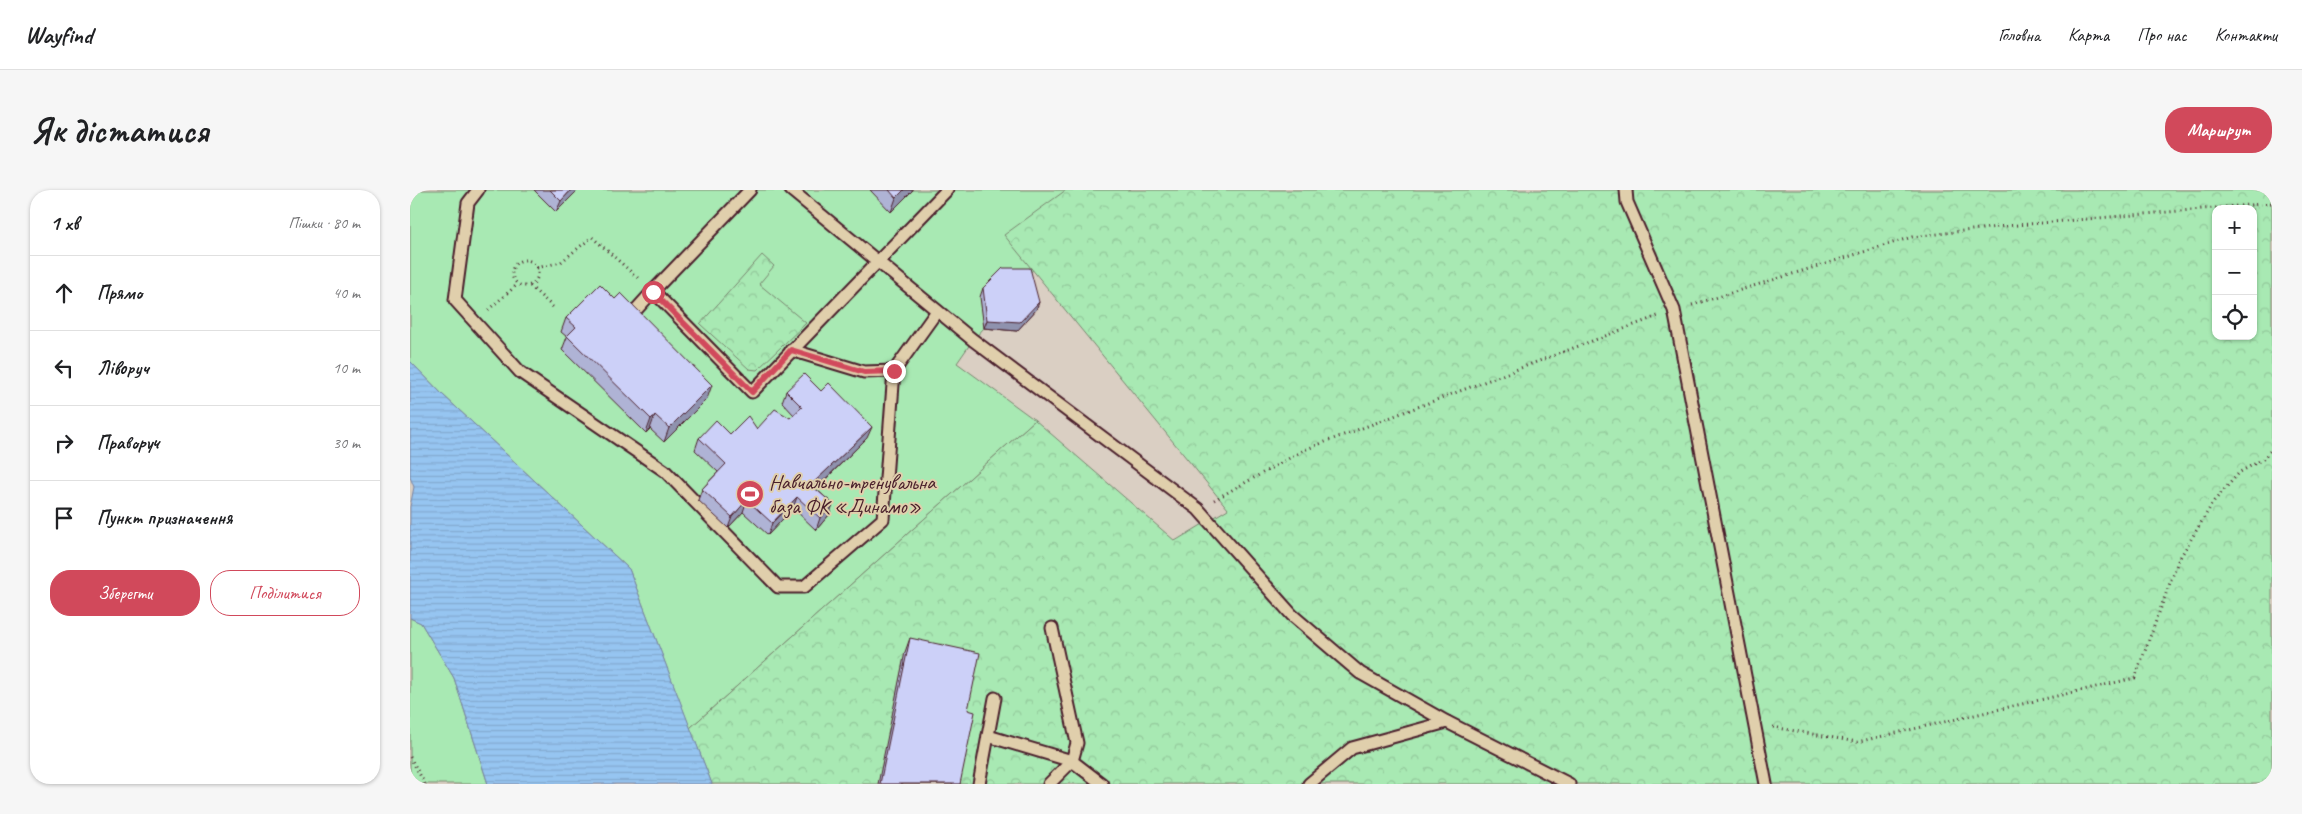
<!DOCTYPE html>
<html lang="uk">
<head>
<meta charset="utf-8">
<style>
  body { margin:0; font-family:Caveat,sans-serif; background:#f6f6f6; color:#202124 }
  .controls { position:absolute; right:15px; top:15px; display:grid; overflow:hidden; border-radius:10px; box-shadow:0 1px 4px #0004 }
  .controls button { width:45px; height:45px; display:grid; place-items:center; padding:0; border:0; border-bottom:1px solid #e0e0e0; background:#fff; color:#202124; font:25px sans-serif }
  .stop { position:absolute; width:15px; height:15px; margin:-11px; border:4px solid #d1495b; border-radius:50%; background:#fff }
  .stop.end { background:#d1495b; border-color:#fff; box-shadow:0 1px 5px #0008 }
  .list { margin:0; padding:0; list-style:none }
  h2 { display:flex; justify-content:space-between; align-items:center; height:65px; margin:0; padding:0 20px; font-size:21px }
  h2 small { font-size:16px; font-weight:400; color:#757577 }
  .list li { display:grid; grid-template-columns:32px 1fr auto; gap:15px; align-items:center; box-sizing:border-box; height:75px; padding:0 20px; border-top:1px solid #e0e0e0 }
  .list b { display:block; font-size:19px; white-space:nowrap }
  .list em { font-size:16px; font-style:normal; color:#757577 }
  .actions { display:flex; gap:10px; padding:15px 20px }
  .actions a { flex:1; padding:11px 0; border:1px solid #d1495b; border-radius:20px; text-align:center; font-size:18px; color:#d1495b }
  .actions .main { background:#d1495b; color:#fff }
  .icon { flex:none; width:28px; height:28px; fill:none; stroke:currentColor; stroke-width:2; stroke-linecap:round; stroke-linejoin:round }
  .map { position:relative; flex:none; width:1862px; height:594px; overflow:hidden; border-radius:20px }
  header { display:flex; align-items:center; gap:30px; box-sizing:border-box; height:70px; padding:0 25px; background:#fff; border-bottom:1px solid #e0e0e0 }
  header strong { font-size:24px }
  nav { display:flex; gap:28px; margin-inline-start:auto; font-size:18px }
  .intro { display:flex; align-items:center; justify-content:space-between; box-sizing:border-box; height:120px; padding:0 30px }
  h1 { margin:0; font-size:35px }
  .button { padding:12px 22px; border-radius:20px; background:#d1495b; color:#fff; font-size:18px; font-weight:700 }
  main { display:flex; gap:30px; padding:0 30px }
  aside { flex:1; background:#fff; border-radius:20px; box-shadow:0 1px 4px #0004 }
  .map>svg:first-child { display:block }
  .green { fill:#a8e9b3; stroke:#79846f }
  .forest { fill:url(#forest-crowns); stroke:#79846f; fill-rule:evenodd }
  .water { fill:url(#water-rules); stroke:#7883a2 }
  .lines { fill:none; stroke-linecap:round; stroke-linejoin:round }
  .lane-casing { stroke:#4a1f2b; stroke-width:15 }
  .path { stroke:#4a1f2b; stroke-width:3; stroke-dasharray:1 4; stroke-linecap:butt }
  .lane { stroke:#e0cfac; stroke-width:11 }
  .wall { fill:#afb3d5; stroke:#4a1f2b }
  .shaded-wall { fill:#8f92ae; stroke:#4a1f2b }
  .building { fill:#ccd0f8; stroke:#4a1f2b }
  .route { stroke:#d1495b; stroke-width:6 }
  .labels { text-anchor:middle; stroke-width:4; stroke-linejoin:round; paint-order:stroke }
  .poi-label { font-size:21px; fill:#4a1f2b; stroke:#e0cfac; text-anchor:start }
</style>
</head>
<body>
<header>
<strong>Wayfind</strong>
<nav><a>Головна</a><a>Карта</a><a>Про нас</a><a>Контакти</a></nav>
</header>
<div class="intro"><h1>Як дістатися</h1><a class="button">Маршрут</a></div>
<main>
<aside>
<h2>1 хв<small>Пішки · 80 m</small></h2>
<ul class="list">
<li><svg class="icon" aria-label="ahead" viewBox="0 0 24 24"><path d="M12 20V5M6 11l6-6 6 6"/></svg><div><b>Прямо</b></div><em>40 m</em></li>
<li><svg class="icon" aria-label="left" viewBox="0 0 24 24"><path d="M17 20v-9H6M10 6l-5 5 5 5"/></svg><div><b>Ліворуч</b></div><em>10 m</em></li>
<li><svg class="icon" aria-label="right" viewBox="0 0 24 24"><path d="M7 20v-9h11M14 6l5 5-5 5"/></svg><div><b>Праворуч</b></div><em>30 m</em></li>
<li><svg class="icon" aria-label="arrive" viewBox="0 0 24 24"><path d="M6 21V4h12l-3 4 3 4H6"/></svg><div><b>Пункт призначення</b></div></li>
</ul>
<div class="actions"><a class="main">Зберегти</a><a>Поділитися</a></div>
</aside>
<div class="map">
<svg width="1862" height="594" viewBox="0 0 1862 594">
  <defs>
    <pattern id="forest-crowns" width="20" height="18" patternUnits="userSpaceOnUse" patternTransform="scale(1.25)"><rect width="20" height="18" fill="#a8e9b3"/><path d="M2 6a3 3 0 1 1 6 0M12 15a3 3 0 1 1 6 0" fill="none" stroke="#92c79a"/></pattern>
    <pattern id="water-rules" width="6" height="5" patternUnits="userSpaceOnUse" patternTransform="scale(1.25)"><rect width="6" height="5" fill="#96c5f1"/><path d="M0 2.5h6" fill="none" stroke="#83a9cf"/></pattern>
  </defs>
  <rect width="100%" height="100%" fill="#dacfc3"/>
  <filter id="ink" filterUnits="userSpaceOnUse"><feTurbulence type="fractalNoise" baseFrequency=".02" numOctaves="2"/><feDisplacementMap in="SourceGraphic" scale="10" xChannelSelector="R" yChannelSelector="G"/><feConvolveMatrix kernelMatrix="1 2 1 2 8 2 1 2 1" color-interpolation-filters="sRGB"/></filter>
  <g filter="url(#ink)">
    <!-- green -->
    <g class="green">
      <path d="M0,0h721l-83,64 -21,22 -10,55 -33,-3 -11,12 -16,23 78,57 -345,308 -61,-159 -186,-174 -33,-34z"/>
      <path d="M0,428l11,5 33,55 34,106h-78z"/>
    </g>
    <!-- forest -->
    <g class="forest">
      <path d="M656,0h1206v594h-1560l-22,-56 345,-308 140,121 53,-32 -224,-274zM1806,19h37v127h-37z"/>
      <path d="M352,65l12,11 -15,18 47,39 -49,47 -8,-1 -49,-45z"/>
    </g>
    <!-- water -->
    <path class="water" d="M0,171l33,34 186,174 83,215h-224l-34,-106 -33,-55 -11,-5v-111l4,-20 -4,-10z"/>
    <g class="lines">
      <!-- lane casing -->
      <g class="lane-casing">
        <g id="lane">
          <path d="M68,0l-10,13 -13,97 65,72 145,99 113,116h26l79,-68 11,-148 43,-60"/>
          <path d="M340,0l-97,101 99,101 195,-202"/>
          <path d="M381,0l182,150 225,169 94,106 68,58 87,49 122,62"/>
          <path d="M1216,0l1,12 47,108 92,474"/>
          <path d="M225,121l18,-20"/>
          <path d="M381,160l73,22 30,-1"/>
          <path d="M642,438l25,115 -5,18 30,23"/>
          <path d="M578,546l84,25 -23,23"/>
          <path d="M569,594l16,-86"/>
          <path d="M899,594l43,-36 95,-26"/>
        </g>
      </g>
      <!-- path -->
      <g class="path">
        <circle cx="115" cy="83" r="13"/>
        <path d="M127,78l24,-6 31,-25 47,42"/>
        <path d="M120,96l25,23"/>
        <path d="M1282,115l220,-68 94,-11 266,-23"/>
        <path d="M78,120l30,-26"/>
        <path d="M804,310l90,-50 354,-134"/>
        <path d="M1363,537l84,15 278,-64 43,-117 36,-60 26,-29 23,-13 9,-10"/>
        <path d="M0,567l15,27"/>
      </g>
      <!-- lane -->
      <use href="#lane" class="lane"/>
    </g>
    <!-- wall -->
    <g class="wall">
      <path d="M124,0h44l-22,22z"/>
      <path d="M460,0h43l-22,22z"/>
      <path d="M573,98l56,14 -3,8 -19,21 -33,-3 -4,-31z"/>
      <path d="M156,128l141,81 -43,43 -14,-13 -4,4 -84,-83 5,-13 -6,-5z"/>
      <path d="M376,201l81,47 -51,51 17,15 -4,11 -13,15 -23,-22 -25,27 -25,-23 -15,16 -30,-28 4,-11 16,-17 -23,-22 4,-12 31,-4 27,-5 33,-11 4,-3 -12,-13z"/>
      <path d="M500,448l58,72 -8,74h-82l27,-132z"/>
    </g>
    <!-- shaded-wall -->
    <g class="shaded-wall">
      <path d="M161,0h7l-22,22 5,-11z"/>
      <path d="M494,0h9l-22,22 5,-14z"/>
      <path d="M629,112l-3,8 -19,21 -33,-3 3,-8z"/>
      <path d="M302,195l-5,14 -43,43 5,-14z"/>
      <path d="M245,225l-5,14 -4,4 5,-14z"/>
      <path d="M462,237l-5,11 -60,59 4,-12z"/>
      <path d="M387,307l-4,11 -25,27 4,-12z"/>
      <path d="M337,310l-4,12 -15,16 4,-11z"/>
      <path d="M423,314l-4,11 -13,15 4,-12z"/>
    </g>
    <!-- building -->
    <g class="building">
      <path d="M140,0h21l-10,11z"/>
      <path d="M479,0h15l-8,8z"/>
      <path d="M593,78h27l9,34 -19,20 -33,-2 -4,-32z"/>
      <path d="M190,94l15,15 6,-6 91,92 -43,43 -14,-13 -4,4 -84,-83 9,-9 -10,-9z"/>
      <path d="M394,184l17,17 8,-8 43,44 -61,58 22,19 -13,14 -23,-21 -25,26 -25,-23 -15,17 -30,-28 24,-25 -27,-26 17,-18 14,14 18,-18 9,13 18,-20 15,9 12,-11 -16,-16z"/>
      <path d="M500,448l70,15 -12,57 7,2 -15,72h-80z"/>
    </g>
  </g>
  <g class="lines" filter="url(#ink)">
    <!-- route -->
    <path class="route" d="M243,102l99,100 39,-42 73,22 30,-1"/>
  </g>
  <!-- icons -->
  <defs>
    <g id="stadium-disc" transform="scale(1.4375)"><circle r="9.5" fill="#d1495b" stroke="#e0cfac"/><path d="M0-5a6.5 5 0 1 0 0 10a6.5 5 0 1 0 0-10ZM-3.5-1.8h7v3.6h-7Z" fill="#fff"/></g>
  </defs>
  <g fill-rule="evenodd">
    <use href="#stadium-disc" x="340" y="304"/>
  </g>
  <g class="labels">
    <!-- poi labels -->
    <g class="poi-label">
      <text x="359" y="299">Навчально-тренувальна<tspan x="359" dy="24">база ФК «Динамо»</tspan></text>
    </g>
  </g>
</svg>
<div class="controls">
<button>+</button>
<button>−</button>
<button><svg class="icon" aria-label="locate" viewBox="0 0 24 24"><circle cx="12" cy="12" r="6"/><path d="M12 2v4M12 18v4M2 12h4M18 12h4"/></svg></button>
</div>
<div class="stop" style="left:243px;top:102px"></div>
<div class="stop end" style="left:484px;top:181px"></div>
</div>
</main>
</body>
</html>
